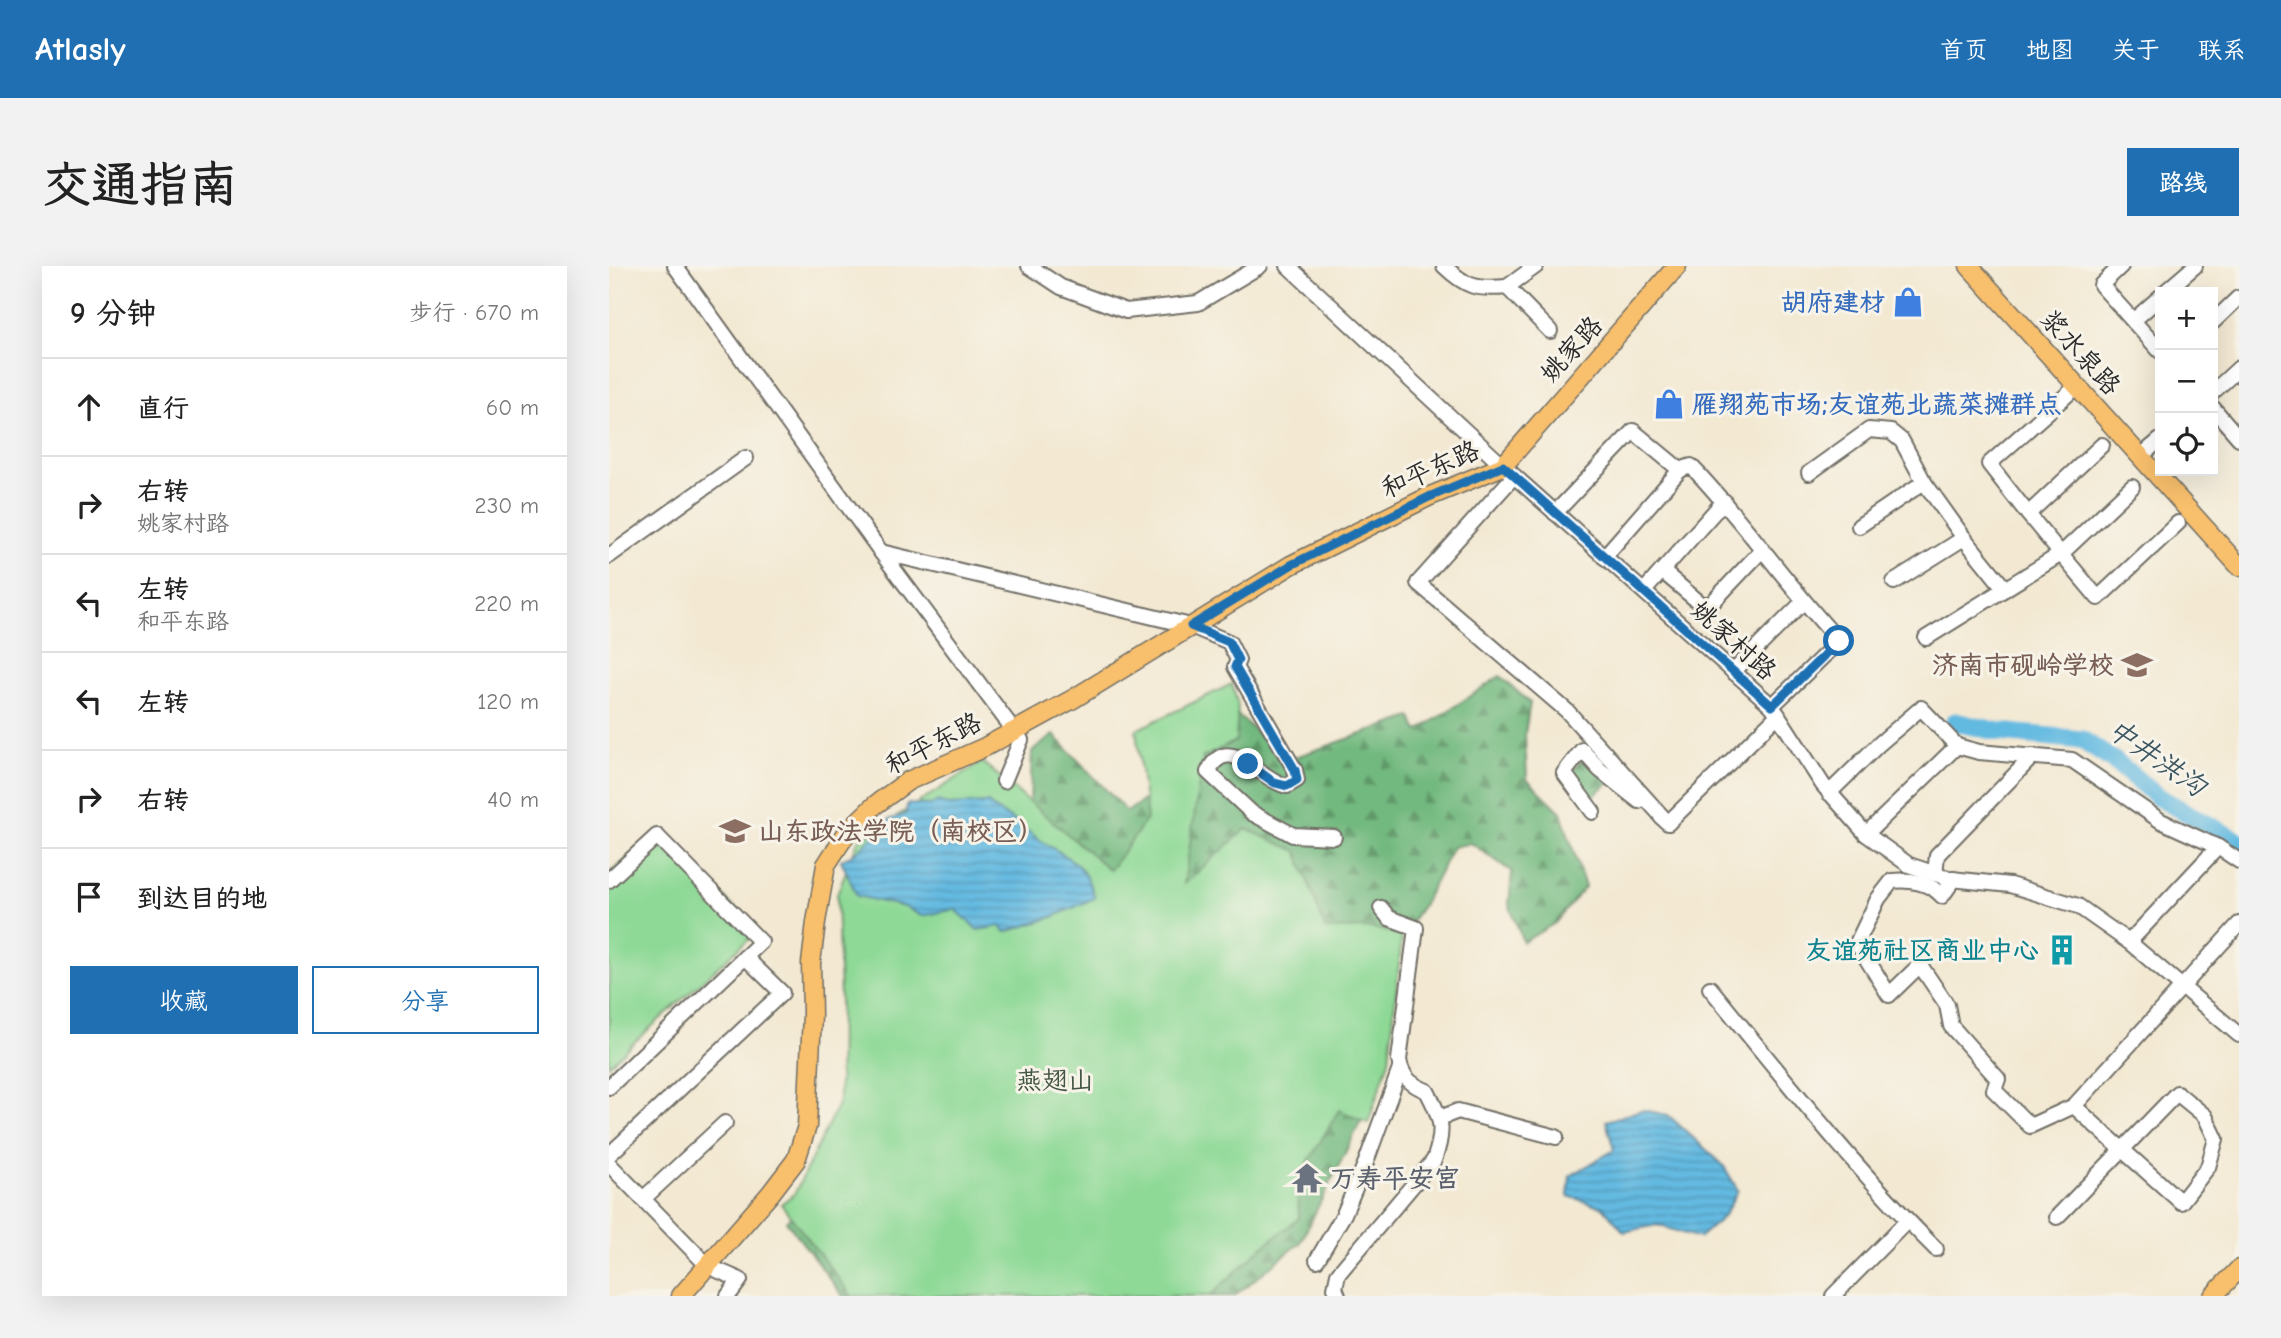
<!DOCTYPE html>
<html lang="zh">
<head>
<meta charset="utf-8">
<style>
  body { margin:0; font-family:"Comic Neue","LXGW WenKai TC",sans-serif; background:#f2f2f2; color:#222 }
  .controls { position:absolute; right:21px; top:21px; display:grid; overflow:hidden; border-radius:0px; box-shadow:0 7px 28px #0002 }
  .controls button { width:63px; height:63px; display:grid; place-items:center; padding:0; border:0; border-bottom:2px solid #e0e0e0; background:#fff; color:#222; font:35px sans-serif }
  .stop { position:absolute; width:21px; height:21px; margin:-16px; border:5px solid #1f6fb2; border-radius:50%; background:#fff }
  .stop.end { background:#1f6fb2; border-color:#fff; box-shadow:0 2px 7px #0008 }
  .list { margin:0; padding:0; list-style:none }
  h2 { display:flex; justify-content:space-between; align-items:center; height:91px; margin:0; padding:0 28px; font-size:30px }
  h2 small { font-size:23px; font-weight:400; color:#767676 }
  .list li { display:grid; grid-template-columns:46px 1fr auto; gap:21px; align-items:center; box-sizing:border-box; height:98px; padding:0 28px; border-top:2px solid #e0e0e0 }
  .list b { display:block; font-size:26px; white-space:nowrap }
  .list p { margin:0; font-size:23px; white-space:nowrap; color:#767676 }
  .list em { font-size:23px; font-style:normal; color:#767676 }
  .actions { display:flex; gap:14px; padding:21px 28px }
  .actions a { flex:1; padding:16px 0; border:2px solid #1f6fb2; border-radius:0px; text-align:center; font-size:24px; color:#1f6fb2 }
  .actions .main { background:#1f6fb2; color:#fff }
  .icon { flex:none; width:38px; height:38px; fill:none; stroke:currentColor; stroke-width:2; stroke-linecap:round; stroke-linejoin:round }
  .map { position:relative; flex:none; width:1630px; height:1030px; overflow:hidden; border-radius:0px }
  header { display:flex; align-items:center; gap:42px; box-sizing:border-box; height:98px; padding:0 35px; background:#1f6fb2; color:#fff }
  header strong { font-size:33px }
  nav { display:flex; gap:38px; margin-inline-start:auto; font-size:24px }
  .intro { display:flex; align-items:center; justify-content:space-between; box-sizing:border-box; height:168px; padding:0 42px }
  h1 { margin:0; font-size:49px }
  .button { padding:18px 32px; border-radius:0px; background:#1f6fb2; color:#fff; font-size:24px; font-weight:700 }
  main { display:flex; gap:42px; padding:0 42px }
  aside { flex:1; background:#fff; border-radius:0px; box-shadow:0 7px 28px #0002 }
  .map>svg:first-child { display:block }
  .forest { fill:url(#forest-firs); stroke:#4e7255; stroke-width:2 }
  .green { fill:#8ed996; stroke:#5c8260; stroke-width:2 }
  .water { fill:url(#water-rules); stroke:#487286; stroke-width:2 }
  .lines { fill:none; stroke-linecap:round; stroke-linejoin:round }
  .river { stroke:#64bae1; stroke-width:19 }
  .minor-casing { stroke:#716e66; stroke-width:18 }
  .major-casing { stroke:#716e66; stroke-width:21 }
  .minor { stroke:#fff; stroke-width:14 }
  .major { stroke:#f8bf6c; stroke-width:18 }
  .route { stroke:#1f6fb2; stroke-width:9 }
  .labels { text-anchor:middle; stroke-width:6; stroke-linejoin:round; paint-order:stroke }
  .shop-label { font-size:26px; font-weight:bold; fill:#366cbe; stroke:#f7f3e8; text-anchor:end }
  .street-label { font-size:26px; fill:#2b2b2b; stroke:#f7f3e8 }
  .education-label { font-size:26px; font-weight:bold; fill:#785e54; stroke:#f7f3e8; text-anchor:end }
  .culture-label { font-size:26px; font-weight:bold; fill:#0d838f; stroke:#f7f3e8; text-anchor:end }
  .park-label { font-size:26px; fill:#445646; stroke:#f7f3e8 }
  .worship-label { font-size:26px; font-weight:bold; fill:#5b616d; stroke:#f7f3e8; text-anchor:start }
  .water-label { font-size:28px; font-style:italic; fill:#3c5662; stroke:#f7f3e8 }
</style>
</head>
<body>
<header>
<strong>Atlasly</strong>
<nav><a>首页</a><a>地图</a><a>关于</a><a>联系</a></nav>
</header>
<div class="intro"><h1>交通指南</h1><a class="button">路线</a></div>
<main>
<aside>
<h2>9 分钟<small>步行 · 670 m</small></h2>
<ul class="list">
<li><svg class="icon" aria-label="ahead" viewBox="0 0 24 24"><path d="M12 20V5M6 11l6-6 6 6"/></svg><div><b>直行</b></div><em>60 m</em></li>
<li><svg class="icon" aria-label="right" viewBox="0 0 24 24"><path d="M7 20v-9h11M14 6l5 5-5 5"/></svg><div><b>右转</b><p>姚家村路</p></div><em>230 m</em></li>
<li><svg class="icon" aria-label="left" viewBox="0 0 24 24"><path d="M17 20v-9H6M10 6l-5 5 5 5"/></svg><div><b>左转</b><p>和平东路</p></div><em>220 m</em></li>
<li><svg class="icon" aria-label="left" viewBox="0 0 24 24"><path d="M17 20v-9H6M10 6l-5 5 5 5"/></svg><div><b>左转</b></div><em>120 m</em></li>
<li><svg class="icon" aria-label="right" viewBox="0 0 24 24"><path d="M7 20v-9h11M14 6l5 5-5 5"/></svg><div><b>右转</b></div><em>40 m</em></li>
<li><svg class="icon" aria-label="arrive" viewBox="0 0 24 24"><path d="M6 21V4h12l-3 4 3 4H6"/></svg><div><b>到达目的地</b></div></li>
</ul>
<div class="actions"><a class="main">收藏</a><a>分享</a></div>
</aside>
<div class="map">
<svg width="1630" height="1030" viewBox="0 0 1630 1030">
  <defs>
    <pattern id="forest-firs" width="22" height="20" patternUnits="userSpaceOnUse" patternTransform="scale(1.75)"><rect width="22" height="20" fill="#72b97f"/><path d="M5 1l3.5 6h-7zM16 11l3.5 6h-7z" fill="#5e9768"/></pattern>
    <pattern id="water-rules" width="6" height="5" patternUnits="userSpaceOnUse" patternTransform="scale(1.75)"><rect width="6" height="5" fill="#64bae1"/><path d="M0 2.5h6" fill="none" stroke="#5397b7"/></pattern>
  </defs>
  <rect width="100%" height="100%" fill="#f7f3e8"/>
  <filter id="ink" filterUnits="userSpaceOnUse"><feTurbulence type="fractalNoise" baseFrequency=".0143" numOctaves="2"/><feDisplacementMap in="SourceGraphic" scale="14" xChannelSelector="R" yChannelSelector="G"/><feConvolveMatrix kernelMatrix="1 2 1 2 8 2 1 2 1" color-interpolation-filters="sRGB"/></filter>
  <filter id="wash" filterUnits="userSpaceOnUse"><feTurbulence type="fractalNoise" baseFrequency=".00686" numOctaves="4" result="noise"/><feDisplacementMap in="SourceGraphic" scale="28" xChannelSelector="R" yChannelSelector="G"/><feGaussianBlur stdDeviation="1.57" result="paint"/><feColorMatrix in="noise" values="0 0 0 0 0 0 0 0 0 0 0 0 0 0 0 0 0 1.4 0 .05"/><feComposite in="paint" operator="in"/></filter>
  <g filter="url(#wash)">
    <rect width="100%" height="100%" fill="#f3e9d3"/>
    <!-- forest -->
    <g class="forest">
      <path d="M891,410l30,27 -5,30 2,46 34,33 24,75 -30,36 -32,19 -14,-38 3,-32 -41,-29 -18,4 -29,56 -31,45 -27,163 -66,132 -66,53h-391l-57,-75 75,-72 169,-346 2,-52 22,-16 73,77 29,-21 66,-90 42,38 17,23 130,-45 7,14z"/>
      <path d="M975,491l25,26 -17,14 -22,-23z"/>
    </g>
    <!-- green -->
    <g class="green">
      <path d="M623,418l6,22 -2,35 -33,16 -19,127 62,-55 51,22 28,78 47,-1 30,7 -13,125 -21,63 -29,-13 -42,71 2,37 -39,31 -50,47h-358l-71,-92 14,-11 44,-91 1,-103 -3,-105 21,-53 124,-79 128,108 37,-51 -11,-89z"/>
      <path d="M49,566l100,99 -149,134v-191z"/>
    </g>
    <!-- water -->
    <g class="water">
      <path d="M329,535l10,4 40,-2c8,8 13,10 22,15 10,5 18,14 27,20 32,22 44,19 58,60l-45,20 -44,14 -6,-6 -22,4 -23,-21 -33,7 -17,-9 -48,-11 -16,-36c19,-8 32,-22 43,-39l22,-7 1,-10 24,1z"/>
      <path d="M1033,844l26,5 55,50 15,25 -15,27 -24,21 -42,-13 -33,7 -21,-25 -35,-11 2,-20 44,-26 -8,-29z"/>
    </g>
    <g class="lines">
      <!-- river -->
      <path class="river" d="M1346,456l45,10 82,8 35,23 41,34 81,45"/>
    </g>
  </g>
  <g filter="url(#ink)">
    <g class="lines">
      <!-- minor casing -->
      <g class="minor-casing">
        <g id="minor">
          <path d="M66,0l206,286 310,74 38,16 9,18 -3,7 60,103 2,10 -10,6c-28,-6 -59,-56 -79,-14l44,41 41,22 41,2"/>
          <path d="M420,0l32,21 65,24 72,-8 62,-37"/>
          <path d="M679,0l215,200 269,240 51,79 43,49 43,31 42,14 59,6 68,21 51,36 110,93"/>
          <path d="M835,0c22,21 32,24 63,21l43,44"/>
          <path d="M1512,0l-20,19 59,66"/>
          <path d="M898,21l29,-21"/>
          <path d="M1556,26l30,-26"/>
          <path d="M1524,55l27,-24"/>
          <path d="M1604,56l25,-24"/>
          <path d="M1468,120l-88,78 39,50 74,-69"/>
          <path d="M1604,126l26,-24"/>
          <path d="M1604,142l26,30"/>
          <path d="M1532,190l19,-16"/>
          <path d="M1200,207l60,-43 22,2 11,9 22,41"/>
          <path d="M905,210l-96,107 149,128 101,112"/>
          <path d="M946,247l78,-82 47,39 11,-4c53,55 96,119 148,175l-67,65"/>
          <path d="M1419,248l33,40 71,-67"/>
          <path d="M1250,260l65,-44 40,56"/>
          <path d="M272,286l140,188 -17,41"/>
          <path d="M0,290l137,-98"/>
          <path d="M995,291l76,-87"/>
          <path d="M1053,305l38,32 10,2 52,-55"/>
          <path d="M1285,316l70,-44 41,51"/>
          <path d="M1035,325l80,-90"/>
          <path d="M1317,372l135,-84 37,44 80,-75"/>
          <path d="M1124,406l70,-70"/>
          <path d="M1220,527l49,-48 43,-37 36,38 22,6 93,8 89,61 57,26 -89,95"/>
          <path d="M984,546l-29,-39 18,-23 18,20 39,31"/>
          <path d="M1052,551l7,6 110,-108"/>
          <path d="M1257,568l91,-88"/>
          <path d="M1609,581l21,14"/>
          <path d="M1326,608l2,-19 96,-99"/>
          <path d="M1345,613l-12,17c-12,-14 -34,-17 -50,-15l-14,18 -21,44 32,52 31,-30 27,40 4,21 47,53 -4,11 36,36 44,-20"/>
          <path d="M0,614l48,-44 104,106 -152,145"/>
          <path d="M1101,722c73,89 144,180 226,261"/>
          <path d="M831,852l18,-7 98,26"/>
          <path d="M0,889l173,-162 -37,-36"/>
          <path d="M0,898l99,102 32,14 -12,16"/>
          <path d="M34,933l82,-76"/>
          <path d="M1448,951l120,-124 28,23 11,23 -8,28 -27,35c-36,-32 -72,-64 -107,-96l165,-182"/>
          <path d="M708,994l27,-46 22,-52 34,-93"/>
          <path d="M729,1030l-3,-8 3,-14 96,-114c11,-30 8,-41 -7,-69 -15,-6 -25,-13 -28,-31l17,-132 -27,-10 -8,-10"/>
          <path d="M1224,1030l74,-75"/>
        </g>
      </g>
      <!-- major casing -->
      <g class="major-casing">
        <g id="major">
          <path d="M1360,0l270,300"/>
          <path d="M72,1030l89,-102 26,-34 11,-34 5,-111 -1,-52 5,-41 10,-57 22,-34 27,-26 33,-24 77,-34 88,-48 218,-134 137,-68 75,-31 174,-200"/>
          <path d="M1604,1030l26,-27"/>
        </g>
      </g>
      <!-- minor -->
      <use href="#minor" class="minor"/>
      <!-- major -->
      <use href="#major" class="major"/>
    </g>
  </g>
  <g class="lines" filter="url(#ink)">
    <!-- route -->
    <path class="route" d="M639,498l27,19 12,3 10,-6 -2,-10 -60,-103 3,-7 -9,-18 -38,-16 100,-61 138,-68 74,-31 269,240 67,-65"/>
  </g>
  <!-- icons -->
  <defs>
    <g id="shop-bare" transform="scale(2.415)"><path d="M-5-2.5h2.3a2.7 3.5 0 0 1 5.4 0H5L5.5 6h-11ZM-1.5-2.5h3a1.5 2.3 0 0 0-3 0Z" fill="#3f7fe0" stroke="#f7f3e8" stroke-width="2.5" paint-order="stroke"/></g>
    <g id="school-bare" transform="scale(2.415)"><path d="M0-5L7-2L0 1L-7-2ZM-4 1L0 2.5L4 1V4Q0 6-4 4Z" fill="#8d6e63" stroke="#f7f3e8" stroke-width="2.5" paint-order="stroke"/></g>
    <g id="university-bare" transform="scale(2.415)"><path d="M0-5L7-2L0 1L-7-2ZM-4 1L0 2.5L4 1V4Q0 6-4 4Z" fill="#8d6e63" stroke="#f7f3e8" stroke-width="2.5" paint-order="stroke"/></g>
    <g id="building-bare" transform="scale(2.415)"><path d="M-4-6H4V6H1V3H-1V6H-4ZM-2.5-4.3h1.7v1.8h-1.7ZM.8-4.3h1.7v1.8H.8ZM-2.5-1h1.7V.8h-1.7ZM.8-1h1.7V.8H.8Z" fill="#0f9aa8" stroke="#f7f3e8" stroke-width="2.5" paint-order="stroke"/></g>
    <g id="temple-bare" transform="scale(2.415)"><path d="M0-6L5-2H3V0L6.5 2.5H4V6H1.5V3h-3V6H-4V2.5H-6.5L-3 0V-2H-5Z" fill="#6b7280" stroke="#f7f3e8" stroke-width="2.5" paint-order="stroke"/></g>
  </defs>
  <g fill-rule="evenodd">
    <use href="#shop-bare" x="1299" y="36"/>
    <use href="#shop-bare" x="1060" y="138"/>
    <use href="#school-bare" x="1528" y="399"/>
    <use href="#university-bare" x="126" y="565"/>
    <use href="#building-bare" x="1453" y="684"/>
    <use href="#temple-bare" x="698" y="912"/>
  </g>
  <g class="labels">
    <!-- shop labels -->
    <g class="shop-label">
      <text x="1276" y="45">胡府建材</text>
      <text x="1083" y="147" text-anchor="start">雁翔苑市场;友谊苑北蔬菜摊群点</text>
    </g>
    <!-- street labels -->
    <g class="street-label">
      <text transform="translate(962 83) rotate(-48)" y="9">姚家路</text>
      <text transform="translate(1472 86) rotate(48)" y="9">浆水泉路</text>
      <text transform="translate(821 203) rotate(-24)" y="9">和平东路</text>
      <text transform="translate(1125 374) rotate(42)" y="9">姚家村路</text>
      <text transform="translate(324 477) rotate(-27)" y="9">和平东路</text>
    </g>
    <!-- education labels -->
    <g class="education-label">
      <text x="1505" y="408">济南市砚岭学校</text>
      <text x="149" y="574" text-anchor="start">山东政法学院（南校区）</text>
    </g>
    <!-- culture labels -->
    <g class="culture-label">
      <text x="1430" y="693">友谊苑社区商业中心</text>
    </g>
    <!-- park labels -->
    <g class="park-label">
      <text x="446" y="823">燕翅山</text>
    </g>
    <!-- worship labels -->
    <g class="worship-label">
      <text x="721" y="921">万寿平安宫</text>
    </g>
    <!-- water labels -->
    <g class="water-label">
      <text transform="translate(1548 491) rotate(35)" y="10">中井洪沟</text>
    </g>
  </g>
</svg>
<div class="controls">
<button>+</button>
<button>−</button>
<button><svg class="icon" aria-label="locate" viewBox="0 0 24 24"><circle cx="12" cy="12" r="6"/><path d="M12 2v4M12 18v4M2 12h4M18 12h4"/></svg></button>
</div>
<div class="stop" style="left:1230px;top:375px"></div>
<div class="stop end" style="left:639px;top:498px"></div>
</div>
</main>
</body>
</html>
